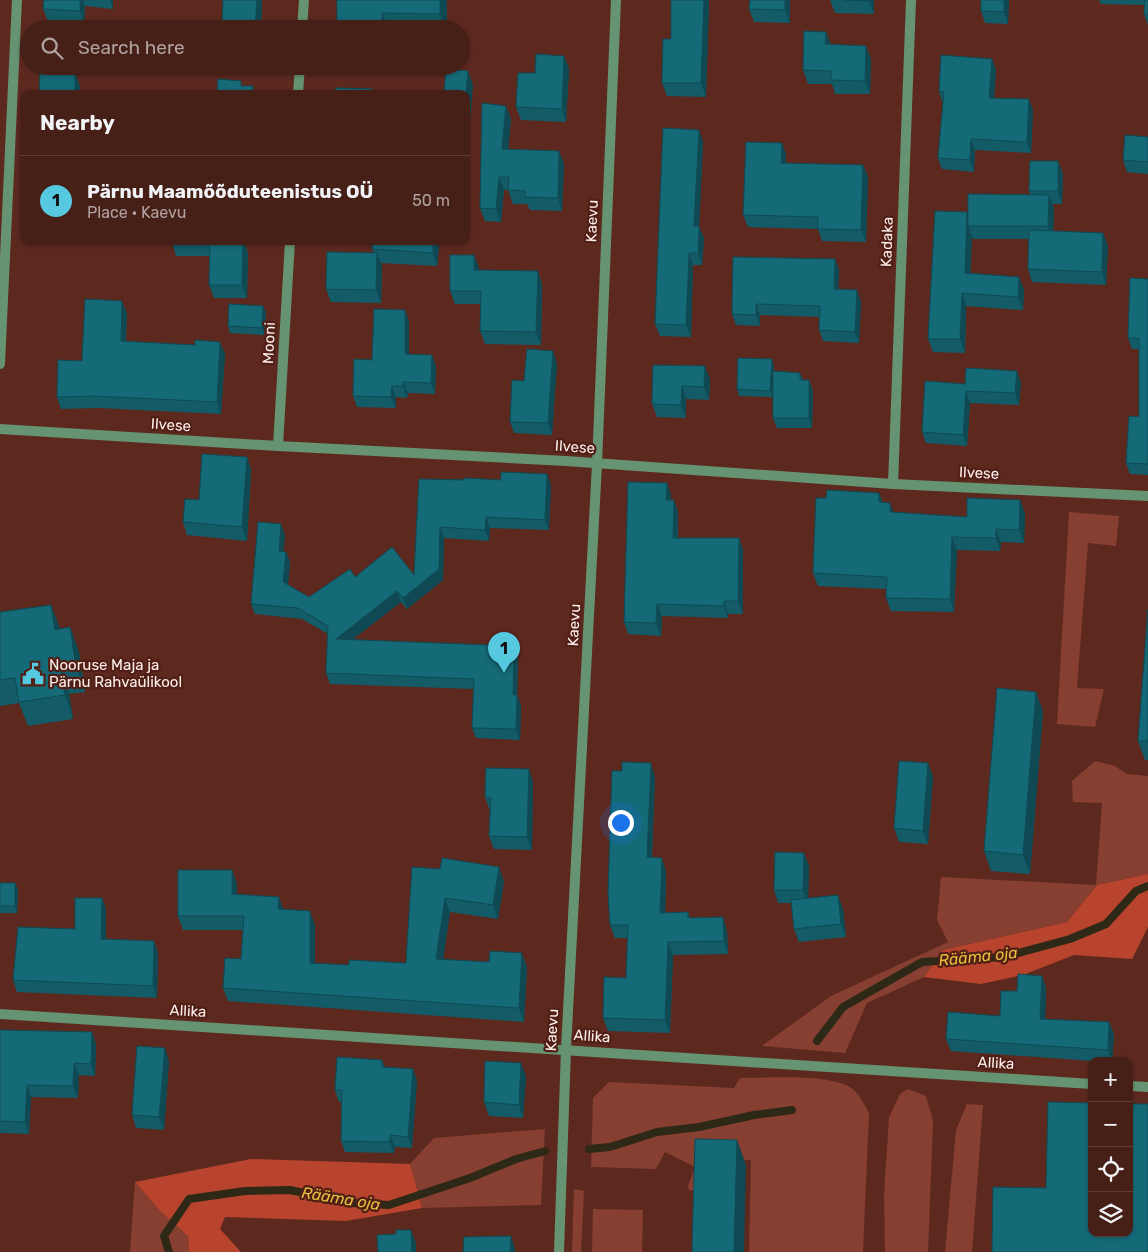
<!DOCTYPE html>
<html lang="en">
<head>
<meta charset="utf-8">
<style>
  body { margin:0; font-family:Rubik,sans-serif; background:#502c24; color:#f1f3f6 }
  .controls { position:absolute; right:15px; bottom:15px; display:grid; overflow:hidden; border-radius:10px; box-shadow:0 1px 4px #0004 }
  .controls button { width:45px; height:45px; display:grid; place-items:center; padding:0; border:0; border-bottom:1px solid #5e3d36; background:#461f17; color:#f1f3f6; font:25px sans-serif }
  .you { position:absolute; left:620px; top:822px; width:18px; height:18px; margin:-12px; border:4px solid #fff; border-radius:50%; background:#1a73e8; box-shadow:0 0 0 8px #1a73e833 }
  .badge { display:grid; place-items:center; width:32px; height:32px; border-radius:50%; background:#56c9e0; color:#111; font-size:16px; font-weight:700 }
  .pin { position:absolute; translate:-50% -41px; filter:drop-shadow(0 1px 2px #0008) }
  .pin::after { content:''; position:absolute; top:26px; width:18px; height:15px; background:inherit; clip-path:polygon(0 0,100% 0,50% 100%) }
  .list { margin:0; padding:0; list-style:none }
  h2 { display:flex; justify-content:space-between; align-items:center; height:65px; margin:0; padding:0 20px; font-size:21px }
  h2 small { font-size:16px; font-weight:400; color:#b0a2a1 }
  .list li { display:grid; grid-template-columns:32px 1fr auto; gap:15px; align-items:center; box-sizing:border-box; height:90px; padding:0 20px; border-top:1px solid #5e3d36 }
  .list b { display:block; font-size:19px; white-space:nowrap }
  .list p { margin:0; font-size:16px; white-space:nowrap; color:#b0a2a1 }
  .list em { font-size:16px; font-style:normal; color:#b0a2a1 }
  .icon { flex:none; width:28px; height:28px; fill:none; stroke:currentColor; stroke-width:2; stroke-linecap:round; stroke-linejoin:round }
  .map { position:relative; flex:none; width:1148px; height:1252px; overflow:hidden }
  .search { position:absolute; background:#461f17; box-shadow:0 1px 4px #0004; left:20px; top:20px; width:450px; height:55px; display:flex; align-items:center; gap:12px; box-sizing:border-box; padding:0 18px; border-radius:28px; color:#b0a2a1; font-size:19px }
  .panel { position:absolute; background:#461f17; box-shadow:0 1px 4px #0004; left:20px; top:90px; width:450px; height:155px; border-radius:10px }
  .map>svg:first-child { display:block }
  .green { fill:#863f30 }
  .forest { fill:#b9442e }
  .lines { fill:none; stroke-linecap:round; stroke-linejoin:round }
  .stream { stroke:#2e2917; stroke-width:8 }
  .minor { stroke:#669372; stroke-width:10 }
  .wall { fill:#125b67 }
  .shaded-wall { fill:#0f4a54 }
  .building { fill:#156a78; stroke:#0f4a54 }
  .labels { text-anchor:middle; stroke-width:4.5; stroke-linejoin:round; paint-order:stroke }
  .street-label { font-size:15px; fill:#fceeeb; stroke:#511f15 }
  .poi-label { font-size:15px; fill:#fceeeb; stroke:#511f15; text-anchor:start }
  .water-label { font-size:16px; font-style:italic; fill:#e4bf3b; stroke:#511f15 }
</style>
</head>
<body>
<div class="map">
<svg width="1148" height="1252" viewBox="0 0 1148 1252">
  <rect width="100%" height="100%" fill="#5d291f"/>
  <!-- green -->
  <g class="green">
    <path d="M1069,512l50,4 -3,30 -28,-3 -11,145 27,1 -9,38 -38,-3z"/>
    <path d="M1095,761l20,5 12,8 21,2v98l-51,11 -30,37 -124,28 -19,27 -57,26 -22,50 -83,-7 69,-50 117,-54 -11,-22 4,-43 155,8 6,-82 -29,-1 -1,-21z"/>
    <path d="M740,1078c29,0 83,-4 108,8 10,5 16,18 21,27l-6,139h-114l2,-92 -50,-1 -2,32 -10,-1 -1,-4 7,-19 -30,-15 -9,17 -65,-2 2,-69 16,-16 125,6z"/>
    <path d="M908,1089l18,7 7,25 -5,131h-43l-1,-56 5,-79 11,-23z"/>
    <path d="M967,1104l16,1 -11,147h-27l11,-122z"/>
    <path d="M545,1129l-4,76 -119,3 -12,-44 24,-26z"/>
    <path d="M135,1182l26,30 27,24 1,16h-59z"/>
    <path d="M574,1189l10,2 -3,61h-9z"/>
    <path d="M593,1209l50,1 -1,42h-50z"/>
  </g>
  <!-- forest -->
  <g class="forest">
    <path d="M1148,874v53l-16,32 -58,-4 -51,20 -42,9 -57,-7 19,-27 124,-28 30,-37z"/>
    <path d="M251,1159l159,5 12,44 -76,13 -121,-4 -5,12 21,23h-52l-1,-16 -27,-24 -26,-30z"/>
  </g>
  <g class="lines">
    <!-- stream -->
    <g class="stream">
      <path d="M817,1041l26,-34 79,-45 82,-5 66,-18 36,-15 30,-33 12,-5"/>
      <path d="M589,1149l21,-2 47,-15 42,-5 55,-12 38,-5"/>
      <path d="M169,1252l-5,-16 25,-37 56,-8 45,-1 62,13 37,2 81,-27 46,-19 29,-8"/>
    </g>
    <!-- minor -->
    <g class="minor">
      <path d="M302,29l2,-29"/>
      <path d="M298,94l2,-28"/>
      <path d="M0,364l17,-364"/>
      <path d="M0,429l278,17 288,15 327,23 255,12"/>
      <path d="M278,446l12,-205"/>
      <path d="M893,484l18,-484"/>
      <path d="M0,1014l1092,70"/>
      <path d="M1129,1086l19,1"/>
      <path d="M559,1252l7,-203 31,-585 19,-464"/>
    </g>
  </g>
  <!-- wall -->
  <g class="wall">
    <path d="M44,0h69v9l-28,-3 -1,17 -36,-2 -5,-12z"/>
    <path d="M337,0h109l1,3v26h-110z"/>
    <path d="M709,0l-3,97 -39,-1 -5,-13 9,-44z"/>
    <path d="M790,0v23l-36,-1 -5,-13z"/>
    <path d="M826,0h48v14l-39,-1 -5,-13z"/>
    <path d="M981,0h28l-1,24 -23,-1 -4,-12z"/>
    <path d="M1099,0h49v25l-4,-11 1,-9 -44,-1z"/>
    <path d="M262,1l-1,28h-38l-1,-4z"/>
    <path d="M826,32l5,13 35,1 5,13 -1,35h-35l-3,-10h-24l-5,-14z"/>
    <path d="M564,56l5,13 -3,53 -45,-2 -5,-13z"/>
    <path d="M992,59l4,11 -2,28 39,12 -2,43 -56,-3 -1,22 -32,-3 -4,-11 5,-55 -4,-11z"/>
    <path d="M506,106l5,13 -3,30 51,2 5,13 -2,47 -32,-1 -3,-6h-14l-5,-14h-4l-3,32 -16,-1 -5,-13z"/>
    <path d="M699,130l4,12 -4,85 5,11 -2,27h-9l-2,72 -31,-1 -5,-12z"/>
    <path d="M1148,137v37l-21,-2 -4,-12z"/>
    <path d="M782,143l4,12v8l77,2 5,12 -2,65 -44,-1 -4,-12 -70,-2 -5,-12z"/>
    <path d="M1058,161l5,13 -1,30h-10l2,4 -1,23 50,2 5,13 -2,39 -74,-3 -4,-13 1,-30h-56l-1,-3 -2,37 49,4 5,13 -1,20 -57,-4 -1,47 -32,-1 -5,-13 39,-127 1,3 63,-20 -2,-4z"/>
    <path d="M244,241l4,12 -1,45h-33l-5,-13 1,-29h-34l-4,-14z"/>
    <path d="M373,241h64l2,5 -2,20 -56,-3 1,3 -1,37 -50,-1 -5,-13 48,-36 -2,-4z"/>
    <path d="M474,255l5,13v2l63,14 -1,61 -56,-1 -5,-13 1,-27h-26l-5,-13z"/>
    <path d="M835,259l4,11 -1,19 23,12 -2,42 -36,-2 -4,-11 1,-13 -60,-2v11l-24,-1 -4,-11z"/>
    <path d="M1148,279v196l-18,-1 -4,-11 13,-46v-68h-7l-4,-11z"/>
    <path d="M263,306l3,7 -2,22 -34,-2 -2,-7z"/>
    <path d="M127,313l-1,28 99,13 -4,60 -122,-6 -38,1 -4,-12 25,-36z"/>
    <path d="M409,321v34h23l4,12 -1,27 -27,-1 -1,5 -11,-1v11l-39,-1 -4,-11 19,-36z"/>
    <path d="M557,363l-5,72 -38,-2 -4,-11 14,-41z"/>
    <path d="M653,365l57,14 -1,21 -23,-1v19l-29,-1 -5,-13z"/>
    <path d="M774,366v6l26,1 3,7h6l4,11 -1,37h-35l-4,-10v-31v10l-34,-1 -2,-7z"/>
    <path d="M1021,383l-2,22 -49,-2 -3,43 -41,-3 -4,-11 43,-48z"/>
    <path d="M247,457l4,13 -4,71 -60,-6 -4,-13z"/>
    <path d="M547,474l4,11 -2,45 -59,-2 -1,13 -45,-3 -1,42 -36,29 -6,-7 -48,37 165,17 -1,39 4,11 -1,34 -44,-2 -4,-10 2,-39 -144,-5 -4,-11 2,-39 -26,-15 -47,-5 -4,-10 34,-69 -2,16 3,1 4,10 -2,23 21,12 46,-20 59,-2 5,-96 82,1z"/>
    <path d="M667,483l4,12v5l7,12v26h61l4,12v64h-15v4l-66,-2 -1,20 -33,-2 -4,-12z"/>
    <path d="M879,493l4,10 11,9 73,5 58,-4 -1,30 -23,-1 -1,9 -43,-1 -3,62 -63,-1 -5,-13v-9l-68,-3 -5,-13 13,-75z"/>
    <path d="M51,605l9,24 10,-2 9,25 6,40 -16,2 4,25 -45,7 -9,-23 -19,3v-94z"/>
    <path d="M1148,609v151h-3l-7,-19z"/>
    <path d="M1043,711l-13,163 -39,-3 -7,-20z"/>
    <path d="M529,769l4,13 -1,68 -38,-1 -5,-13 1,-25 -5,-14z"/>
    <path d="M933,776l-5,68 -29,-2 -5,-14z"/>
    <path d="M655,777l-3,80 14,14 -1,42 23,-1 2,6 37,13 1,23 -55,1 -3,78 -62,-2 -5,-13 23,-40 2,-40h-13l-5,-13z"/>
    <path d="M809,866l-1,33 35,10 3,28 -47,5 -5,-13 -3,-26h-13l-4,-13z"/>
    <path d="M412,867l92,14 -6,38 -48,-7 -7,48 84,7 -3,55 -296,-21 -5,-13 18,-29 2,-29h-60l-5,-14 54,-46 5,14v10l46,16 32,15v39l34,1 57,-2z"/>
    <path d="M0,883h15l3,7 -1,23h-17z"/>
    <path d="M102,898l4,11v30l48,2 4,12 -1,45 -140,-6 -4,-12 62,-51z"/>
    <path d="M1042,976l4,12 -1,31 64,3 5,13 -2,26h-19l-142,-10 -5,-12 54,-23 17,-25z"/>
    <path d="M0,1030l96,14 -1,32 -16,-1 -1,23 -47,-1 -2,37 -29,-1z"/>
    <path d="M382,1060l3,7 28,2 4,12 -5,67 -17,-1 -1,6 -49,-1 -4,-11 1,-39h-3l-4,-12z"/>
    <path d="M169,1061l-5,69 -28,-2 -4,-13z"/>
    <path d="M526,1076l-3,42 -34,-2 -5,-14z"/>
  </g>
  <!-- shaded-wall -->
  <g class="shaded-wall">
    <path d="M80,0h3l2,6 -1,17 -4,-12z"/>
    <path d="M110,0h3v9z"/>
    <path d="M257,0h5v1l-1,28h-5l-1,-2z"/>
    <path d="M440,0h6l1,3v26h-1l-6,-15z"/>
    <path d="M704,0h5l-3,97 -5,-14z"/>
    <path d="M785,0h5v23l-5,-13z"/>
    <path d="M869,0h5v14l-5,-13z"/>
    <path d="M1004,0h5l-1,24 -4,-12z"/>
    <path d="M382,13l6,16h-4l-2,-5z"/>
    <path d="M826,32l5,13 -6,-1z"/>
    <path d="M866,46l5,13 -1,35 -5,-13z"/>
    <path d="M564,56l5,13 -3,53 -4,-13z"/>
    <path d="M992,59l4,11 -3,40 -4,-12z"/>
    <path d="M468,71l5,14 -4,48 -3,-7v-32z"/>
    <path d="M75,73l5,13v8h-5z"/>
    <path d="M253,86l2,8h-3z"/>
    <path d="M1029,99l4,11 -2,43 -4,-11z"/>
    <path d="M506,106l5,13 -4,43 -5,-13z"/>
    <path d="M699,130l4,12 -4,85 5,11 -2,27 -4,-12 -4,-27z"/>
    <path d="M971,139l4,11 -1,22 -4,-12z"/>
    <path d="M782,143l4,12v20l-5,-12z"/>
    <path d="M559,151l5,13 -2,47 -4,-13z"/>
    <path d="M1058,161l5,13 -1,30 -4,-13z"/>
    <path d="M863,165l5,12 -2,65 -5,-12z"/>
    <path d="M499,177l5,13 -3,32 -5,-13z"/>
    <path d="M1049,195l5,13 -1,31 -5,-13z"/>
    <path d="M967,212l5,14h-4l4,10 -2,50 -5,-13z"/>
    <path d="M1103,233l5,13 -2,39 -4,-13z"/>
    <path d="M243,241l5,12 -1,45 -5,-13z"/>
    <path d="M433,241h4l2,5 -2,20 -4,-13z"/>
    <path d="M377,253l5,13 -1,37 -5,-13z"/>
    <path d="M689,253l4,12 -2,72 -5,-12z"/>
    <path d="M474,255l5,13v15l-5,-13z"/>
    <path d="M835,259l4,11 -1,30 -4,-11z"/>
    <path d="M538,271l4,13 -1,61 -5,-13z"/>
    <path d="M1019,277l5,13 -1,20 -5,-13z"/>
    <path d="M857,290l4,11 -2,42 -4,-11z"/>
    <path d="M962,293l4,13 -1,47 -5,-14z"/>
    <path d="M122,301l5,12 -2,40 -4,-12z"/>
    <path d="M756,304l4,11v11l-4,-11z"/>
    <path d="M263,306l3,7 -2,22 -2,-7z"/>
    <path d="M405,310l4,11v45l-4,-12z"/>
    <path d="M220,342l5,12 -4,60 -4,-12z"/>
    <path d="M553,351l4,12 -5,72 -4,-12z"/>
    <path d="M432,355l4,12 -1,27 -4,-11z"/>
    <path d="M772,359l2,7 -1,31 -3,-6z"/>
    <path d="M705,366l5,13 -1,21 -5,-13z"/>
    <path d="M1017,371l4,12 -2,22 -4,-12z"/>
    <path d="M809,380l4,11 -1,37 -3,-10z"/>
    <path d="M403,382l5,11 -1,5 -4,-12z"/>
    <path d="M392,386l4,11v11l-5,-11z"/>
    <path d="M682,386l4,13v19l-5,-13z"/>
    <path d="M966,391l4,12 -3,43 -4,-11z"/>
    <path d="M247,457l4,13 -4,71 -5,-14z"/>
    <path d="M547,474l4,11 -2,45 -4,-10z"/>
    <path d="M667,483l4,12v17l-5,-12z"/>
    <path d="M879,493l5,13 -5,-4z"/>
    <path d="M674,500l4,12 -1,38 -4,-12z"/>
    <path d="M1020,500l5,13 -1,30 -5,-13z"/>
    <path d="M890,503l5,13 -5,-4z"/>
    <path d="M486,517l4,11 -1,13 -4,-11z"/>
    <path d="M281,524l4,11 -3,26 -3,-10z"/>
    <path d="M440,527l4,11 -1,42 -36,29 -4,-11z"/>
    <path d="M996,529l5,13 -1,9 -4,-13z"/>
    <path d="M952,537l5,13 -3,62 -4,-13z"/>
    <path d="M739,538l4,12v64l-5,-13z"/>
    <path d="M286,552l4,10 -3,31 -4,-11z"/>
    <path d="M397,591l4,11 -61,47 -4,-10z"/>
    <path d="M724,601l4,13v4l-4,-12z"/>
    <path d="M657,604l5,12 -1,20 -5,-13z"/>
    <path d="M51,605l9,24 -5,1z"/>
    <path d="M70,627l9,25 6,40 -9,-25z"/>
    <path d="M514,646l4,10 -1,50 -4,-11z"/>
    <path d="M61,669l8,25 4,25 -8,-24z"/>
    <path d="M1036,692l7,19 -13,163 -7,-19z"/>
    <path d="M517,695l4,11 -1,34 -4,-11z"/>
    <path d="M651,763l4,14 -4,93 -4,-13z"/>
    <path d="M928,763l5,13 -5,68 -5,-13z"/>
    <path d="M529,769l4,13 -1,68 -5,-13z"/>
    <path d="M804,853l5,13 -1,38 -5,-14z"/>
    <path d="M662,858l4,13 -1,55 -5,-13z"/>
    <path d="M499,867l5,14 -6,38 -5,-14z"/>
    <path d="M232,870l5,14v24l-5,-14z"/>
    <path d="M15,883l3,7 -1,23 -2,-7z"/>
    <path d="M838,895l5,14 3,28 -5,-13z"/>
    <path d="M279,897l5,14 -6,-2z"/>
    <path d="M102,898l4,11v42l-5,-12z"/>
    <path d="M445,898l5,14 -9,61 -5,-14z"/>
    <path d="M310,911l5,14v52l-5,-14z"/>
    <path d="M723,917l4,14 1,23 -4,-13z"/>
    <path d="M154,941l4,12 -1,45 -4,-12z"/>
    <path d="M668,942l5,13 -3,78 -5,-13z"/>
    <path d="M522,953l5,14 -3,55 -5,-14z"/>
    <path d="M1042,976l4,12 -1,43 -5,-12z"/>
    <path d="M1109,1022l5,13 -2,26 -4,-11z"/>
    <path d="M92,1032l4,12 -1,32 -4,-12z"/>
    <path d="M165,1048l4,13 -5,69 -5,-13z"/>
    <path d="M74,1063l5,12 -1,23 -5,-12z"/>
    <path d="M521,1063l5,13 -3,42 -4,-13z"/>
    <path d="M413,1069l4,12 -5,67 -4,-11z"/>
    <path d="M27,1085l4,12 -2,37 -4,-12z"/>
    <path d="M390,1135l5,12 -1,6 -4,-11z"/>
    <path d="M737,1140l9,25 -2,87h-10z"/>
    <path d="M411,1230l5,13v9h-4z"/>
    <path d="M511,1236l4,13v3h-5z"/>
  </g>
  <!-- building -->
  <g class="building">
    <path d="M44,0h36v11l-37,-2z"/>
    <path d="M223,0h34l-2,27 -33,-2z"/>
    <path d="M337,0h103v14l-58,-1v11h-11v5h-34z"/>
    <path d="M671,0h33l-3,83h-39l1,-44h8z"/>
    <path d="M750,0h35v10l-36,-1z"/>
    <path d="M844,0h25v1z"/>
    <path d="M981,0h23v12l-23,-1z"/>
    <path d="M1145,0h3v15l-4,-1z"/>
    <path d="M804,31l22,1 -1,12 41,2 -1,35 -34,-1v-9l-28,-1z"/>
    <path d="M536,54l28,2 -2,53 -46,-2 2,-34h17z"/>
    <path d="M941,55l51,4 -3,39 40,1 -2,43 -56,-3 -1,21 -32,-2 6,-66h-5z"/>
    <path d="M446,69l22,2 -2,23h-22z"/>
    <path d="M40,73h35v21h-36z"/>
    <path d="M218,79l23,2v5h12l-1,8h-35z"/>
    <path d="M336,88l36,1v5h-37z"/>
    <path d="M482,103l24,3 -4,43 57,2 -1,47 -33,-1v-6l-17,-1 1,-13h-10l-3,32 -16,-1z"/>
    <path d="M663,128l36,2 -5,96h5l-1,27h-9l-3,72 -31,-1z"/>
    <path d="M1125,135l23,2v25l-25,-2z"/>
    <path d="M746,142l36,1 -1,20 82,2 -2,65 -43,-1v-12l-75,-2z"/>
    <path d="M1030,161h28v30h-29z"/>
    <path d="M968,194l81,1 -1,31h-80z"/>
    <path d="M935,211l32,1 -2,61 54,4 -1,20 -56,-4 -2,46h-32z"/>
    <path d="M1029,230l74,3 -1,39 -74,-3z"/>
    <path d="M172,241h71l-1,44h-33l1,-42 -38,-1z"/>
    <path d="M373,241h60v12l-61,-4z"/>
    <path d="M327,252l50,1 -1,37 -50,-1z"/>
    <path d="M450,255h24v15l64,1 -2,61 -56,-1 1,-40h-31z"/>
    <path d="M733,257l102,2 -1,30 23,1 -2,42 -36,-2 1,-24 -64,-2v11l-24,-1z"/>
    <path d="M1130,278l18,1v185l-22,-1 3,-47 10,1v-79h-11z"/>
    <path d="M85,299l37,2 -1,40 74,4v-5l25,2 -3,60 -122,-6 -38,1 1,-37 24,1z"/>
    <path d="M229,304l34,2 -1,22 -34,-2z"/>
    <path d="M374,309l31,1v44l27,1 -1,28 -28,-1v4h-11l-1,11 -38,-1 1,-37 18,1z"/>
    <path d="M527,349l26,2 -5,72 -38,-1 2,-42 12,1z"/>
    <path d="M738,358l34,1 -2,32 -33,-2z"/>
    <path d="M653,365l52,1 -1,21 -22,-1 -1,19 -29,-1z"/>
    <path d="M966,368l51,3 -2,22 -49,-2 -3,44 -41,-3 3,-51 40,3z"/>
    <path d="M773,371l27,2v7h9v38h-36z"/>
    <path d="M202,454l45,3 -5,70 -59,-5 2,-23 14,1z"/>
    <path d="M501,472l46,2 -2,46 -59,-3 -1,13 -45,-3 -1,42 -36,29 -6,-7 -61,48 178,7 -1,49h4l-1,34 -44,-1 2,-49 -148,-6 2,-47 -30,-18 -47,-4 7,-82 23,2 -2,27 7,1 -3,30 26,15 41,-28 5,8 37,-30 22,28 5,-96 45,1v-2l37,2z"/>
    <path d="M628,482l39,1 -1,17h8l-1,38h66l-1,63h-14v5l-67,-2 -1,19 -32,-1z"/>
    <path d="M827,490l52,3v9l11,1v9l77,5v-19l53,2 -1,30 -23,-1v9l-44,-1 -2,62 -64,-1 1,-21 -74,-4 3,-75h10z"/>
    <path d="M51,605l4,25 15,-3 6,40 -15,2 4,26 -46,7 -4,-24 -15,2v-68z"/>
    <path d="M1148,609v132h-10z"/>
    <path d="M997,688l39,4 -13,163 -39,-4z"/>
    <path d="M899,761l29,2 -5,68 -29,-3z"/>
    <path d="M622,762l29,1 -4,94 15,1 -2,55 28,-1v6l35,-1 1,24 -56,1 -3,78 -62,-2 1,-41 22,1 2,-53h-18l-2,-32 4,-122h10z"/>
    <path d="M486,768l43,1 -2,68 -38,-1 2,-38 -6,-1z"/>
    <path d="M775,852l29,1 -1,37h-29z"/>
    <path d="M442,858l57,9 -6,38 -48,-7 -9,61 53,3 1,-11 32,2 -3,55 -296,-20 2,-30 16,1 3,-43h-66v-46h54v24l47,3 -1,12 32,2v52l39,2v-5l57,3 6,-96 28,2z"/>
    <rect x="0" y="883" width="15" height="23"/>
    <path d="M838,895l3,29 -47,5 -3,-29z"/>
    <path d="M75,898h27l-1,41 53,2 -1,45 -140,-6 5,-53 57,2z"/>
    <path d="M1018,974l24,2 -2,43 69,3 -1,28 -162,-11 2,-27 52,4 1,-25h16z"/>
    <path d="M0,1030l92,2 -1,32 -17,-1 -1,23 -46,-1 -2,37 -25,-1z"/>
    <path d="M137,1046l28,2 -6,69 -27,-2z"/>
    <path d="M337,1057l45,3v7l31,2 -5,68 -18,-2v7l-49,-1 1,-51h-7z"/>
    <path d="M485,1061l36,2 -2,42 -35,-3z"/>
    <path d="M1048,1102l44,1v130h37v-129h19v148h-156l1,-65 53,1z"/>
    <path d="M695,1139l42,1 -3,112h-42z"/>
    <path d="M396,1230h15l1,22h-34l-1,-17 19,-1z"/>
    <path d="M511,1236l-1,16h-47l1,-15z"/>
  </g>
  <!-- icons -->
  <defs>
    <g id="civic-bare" transform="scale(1.725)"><path d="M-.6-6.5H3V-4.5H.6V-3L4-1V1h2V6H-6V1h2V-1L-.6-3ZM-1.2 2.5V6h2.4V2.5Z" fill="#56c9e0" stroke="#511f15" stroke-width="2.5" paint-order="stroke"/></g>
  </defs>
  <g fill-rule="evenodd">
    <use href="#civic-bare" x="33" y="674"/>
  </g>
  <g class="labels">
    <!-- street labels -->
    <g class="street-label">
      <text transform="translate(592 221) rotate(-88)" y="5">Kaevu</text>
      <text transform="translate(887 242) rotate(-88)" y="5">Kadaka</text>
      <text transform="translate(269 343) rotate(-87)" y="5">Mooni</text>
      <text transform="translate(171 425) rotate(4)" y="5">Ilvese</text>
      <text transform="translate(575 447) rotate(4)" y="5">Ilvese</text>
      <text transform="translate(979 473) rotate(3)" y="5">Ilvese</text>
      <text transform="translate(574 625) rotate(-87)" y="5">Kaevu</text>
      <text transform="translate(188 1011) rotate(3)" y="5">Allika</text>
      <text transform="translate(552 1030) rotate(-87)" y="5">Kaevu</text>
      <text transform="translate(592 1036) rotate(4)" y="5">Allika</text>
      <text transform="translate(996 1063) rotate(3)" y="5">Allika</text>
    </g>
    <!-- poi labels -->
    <g class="poi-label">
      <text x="49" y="670">Nooruse Maja ja<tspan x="49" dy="17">Pärnu Rahvaülikool</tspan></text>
    </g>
    <!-- water labels -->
    <g class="water-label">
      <text transform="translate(978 956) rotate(-6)" y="6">Rääma oja</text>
      <text transform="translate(341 1198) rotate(9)" y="6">Rääma oja</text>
    </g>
  </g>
</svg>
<div class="controls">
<button>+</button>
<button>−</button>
<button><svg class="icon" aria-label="locate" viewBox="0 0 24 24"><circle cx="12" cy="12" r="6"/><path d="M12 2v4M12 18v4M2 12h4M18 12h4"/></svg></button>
<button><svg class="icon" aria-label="layers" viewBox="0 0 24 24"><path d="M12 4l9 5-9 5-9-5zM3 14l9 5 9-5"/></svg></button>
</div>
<div class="you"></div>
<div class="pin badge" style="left:504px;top:673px">1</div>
<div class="search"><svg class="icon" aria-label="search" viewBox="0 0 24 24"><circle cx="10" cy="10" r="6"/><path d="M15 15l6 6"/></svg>Search here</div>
<section class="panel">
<h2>Nearby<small></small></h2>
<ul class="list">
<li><span class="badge">1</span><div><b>Pärnu Maamõõduteenistus OÜ</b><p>Place · Kaevu</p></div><em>50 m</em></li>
</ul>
</section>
</div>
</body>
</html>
